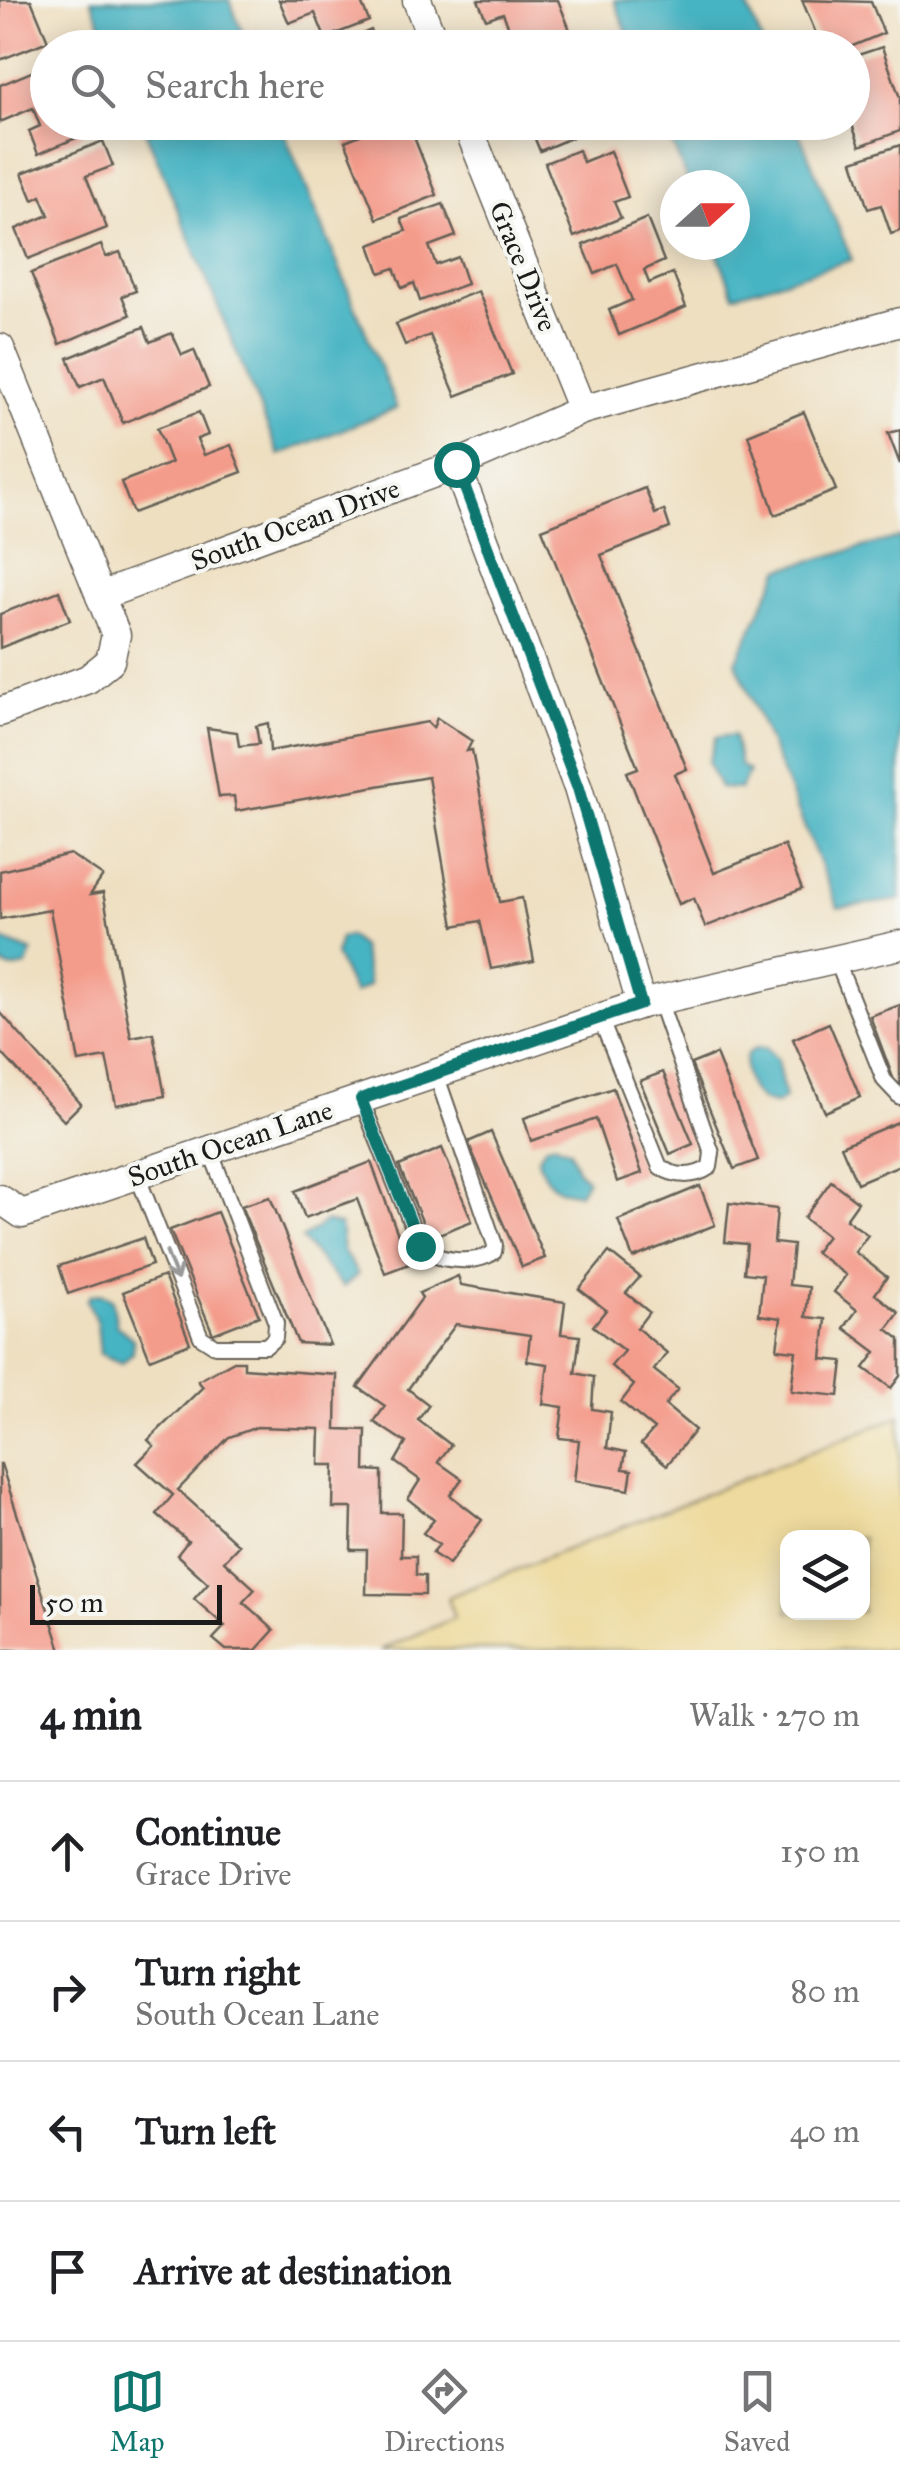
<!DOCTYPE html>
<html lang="en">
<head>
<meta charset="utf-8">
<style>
  body { margin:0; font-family:"IM FELL Great Primer",serif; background:#f2f2f2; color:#202124 }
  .controls { position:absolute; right:30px; bottom:30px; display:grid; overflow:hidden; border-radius:20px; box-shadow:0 5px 25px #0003 }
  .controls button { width:90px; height:90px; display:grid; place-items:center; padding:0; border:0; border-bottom:2px solid #e0e0e0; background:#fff; color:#202124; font:50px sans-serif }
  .compass { position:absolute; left:660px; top:170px; width:90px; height:90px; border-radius:50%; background:#fff; box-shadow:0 5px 25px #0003; rotate:69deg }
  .scale { position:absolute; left:30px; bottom:25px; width:192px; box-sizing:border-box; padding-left:10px; border:5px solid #1c1c1c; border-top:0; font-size:28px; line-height:35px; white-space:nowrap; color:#1c1c1c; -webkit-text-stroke:8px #f6f6f2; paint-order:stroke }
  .stop { position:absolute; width:30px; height:30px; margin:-22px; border:8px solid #0f766e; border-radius:50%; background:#fff }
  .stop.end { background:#0f766e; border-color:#fff; box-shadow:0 2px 10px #0008 }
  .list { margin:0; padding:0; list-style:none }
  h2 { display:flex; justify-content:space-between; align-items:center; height:130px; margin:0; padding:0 40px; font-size:42px }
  h2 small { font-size:32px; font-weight:400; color:#757577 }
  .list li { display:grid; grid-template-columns:65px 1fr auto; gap:30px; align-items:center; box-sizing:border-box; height:140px; padding:0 40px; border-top:2px solid #e0e0e0 }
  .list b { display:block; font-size:38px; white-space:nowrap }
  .list p { margin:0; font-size:32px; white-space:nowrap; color:#757577 }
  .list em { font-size:32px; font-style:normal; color:#757577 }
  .icon { flex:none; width:55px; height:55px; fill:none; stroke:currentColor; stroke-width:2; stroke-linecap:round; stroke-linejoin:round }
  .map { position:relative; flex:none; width:900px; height:1650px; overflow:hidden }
  .search { position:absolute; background:#fff; box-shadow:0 5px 25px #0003; left:30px; right:30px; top:30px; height:110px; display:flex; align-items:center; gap:25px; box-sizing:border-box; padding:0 35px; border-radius:55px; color:#757577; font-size:38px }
  .sheet { height:690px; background:#fff }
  nav { display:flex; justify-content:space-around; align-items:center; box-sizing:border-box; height:140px; border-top:2px solid #e0e0e0; background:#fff; font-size:28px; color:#757577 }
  nav a { display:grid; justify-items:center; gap:5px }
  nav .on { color:#0f766e }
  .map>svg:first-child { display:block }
  .sand { fill:#eeda9e; stroke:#857b5d; stroke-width:2.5; fill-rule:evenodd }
  .water { fill:#47b4c3; stroke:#326870; stroke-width:2.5 }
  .building { fill:#f49c8c }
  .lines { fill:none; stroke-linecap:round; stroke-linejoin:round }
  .lane-casing { stroke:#666056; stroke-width:18 }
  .street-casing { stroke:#666056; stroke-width:31 }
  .lane { stroke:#fff; stroke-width:14 }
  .street { stroke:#fff; stroke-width:28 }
  .oneway { stroke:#999 }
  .route { stroke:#0f766e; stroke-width:12 }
  .labels { text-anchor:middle; stroke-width:8; stroke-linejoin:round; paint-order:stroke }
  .street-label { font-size:28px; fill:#1c1c1c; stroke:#f6f6f2 }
</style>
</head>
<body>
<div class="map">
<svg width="900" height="1650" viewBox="0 0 900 1650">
  <rect width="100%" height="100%" fill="#f6f6f2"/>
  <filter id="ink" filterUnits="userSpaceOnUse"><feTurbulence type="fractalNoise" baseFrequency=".01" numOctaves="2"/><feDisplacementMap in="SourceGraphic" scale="20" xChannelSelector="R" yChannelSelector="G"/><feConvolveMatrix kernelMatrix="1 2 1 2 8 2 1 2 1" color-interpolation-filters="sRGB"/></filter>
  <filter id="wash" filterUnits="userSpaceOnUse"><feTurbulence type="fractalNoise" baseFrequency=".0048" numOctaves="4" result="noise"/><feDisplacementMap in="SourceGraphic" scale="40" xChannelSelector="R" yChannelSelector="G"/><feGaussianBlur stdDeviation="2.25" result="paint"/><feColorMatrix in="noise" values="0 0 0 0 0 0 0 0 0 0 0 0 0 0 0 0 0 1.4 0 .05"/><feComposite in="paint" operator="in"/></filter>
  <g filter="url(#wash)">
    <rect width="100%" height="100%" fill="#eedfc1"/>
    <!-- sand -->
    <path class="sand" d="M900,1416v234h-519l73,-32 -6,-21zM788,1538h74v74h-74z"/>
    <!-- water -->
    <g class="water">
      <path d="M91,0h138l20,47h-138z"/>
      <path d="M614,0h131l19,47h-131z"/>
      <path d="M142,123h138l117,285 -118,47z"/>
      <path d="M664,123h131l57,137 -118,35 -20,-50h21v-60h-46z"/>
      <path d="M900,537v363l-62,8 -102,-246 44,-93z"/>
      <path d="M734,735l6,30 9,6 -9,18 -20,-1 -12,-25 8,-26z"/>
      <path d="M349,936l12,11 8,38 -15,9 -19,-39 5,-17z"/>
      <path d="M0,939l32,13 -5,14 -16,3 -11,-5z"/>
      <path d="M756,1048h10l11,11 8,39 -9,6c-24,-1 -36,-30 -29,-50z"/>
      <path d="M554,1143l16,7 7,19 10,10 -8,14c-24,0 -36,-13 -41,-35l8,-13z"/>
      <path d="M325,1222l15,3 3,25 15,25 -15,12 -42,-48z"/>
      <path d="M101,1294l11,5 5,27 16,13v14l-11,10 -22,-9 -3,-31 -10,-23 4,-5z"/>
    </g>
    <g id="blocks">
      <!-- building -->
      <g class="building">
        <path d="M0,0h31l17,41 -48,19z"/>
        <path d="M279,0h81l9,21 -44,17 -10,-25 -26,10z"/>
        <path d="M478,0h80l14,35 -31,13h-24l-14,-35 -17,6z"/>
        <path d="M802,0l69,2 13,31 -36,15h-26z"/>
        <path d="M371,30l8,18h-49v-1z"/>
        <path d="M882,47l18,51v33l-40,15 -9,-24 1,-65z"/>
        <path d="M48,65v57h29l6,13 -45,19 -9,-23 11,-5 -7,-18 -33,14v-37z"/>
        <path d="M392,122h16l29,73 -60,24 -32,-78z"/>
        <path d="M528,122h56v1l-7,3 3,8 -40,17z"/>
        <path d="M103,141l10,25 -27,10 21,52 -79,31 -12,-30 33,-14 -8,-19 -8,4 -11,-27z"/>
        <path d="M900,145v86l-9,3 -10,-29 -13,4 -15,-48z"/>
        <path d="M578,150l5,12 27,-11 18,46 -14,5 7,16 -47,19 -29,-74z"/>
        <path d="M443,204l13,32 -27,10 7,19 22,-8 9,27 -47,17 -6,-18 -12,5 -8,-20 -14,5 -10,-28 36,-14 -5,-12z"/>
        <path d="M647,218l17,43 -20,9 5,13 24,-10 13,34 -67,28 -10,-25 23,-10 -15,-36 -22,10 -12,-29z"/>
        <path d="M101,245l5,12 14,-5 16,39 -14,5 8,19 -70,29 -29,-71z"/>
        <path d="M478,291l34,83 -56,22 -26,-61 -25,10 -9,-21z"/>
        <path d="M144,327l6,15 22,-9 10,22 12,-5 15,37 -86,36 -19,-46 -24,10 -12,-29z"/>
        <path d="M199,412l9,23 -11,4 7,16 27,-10 11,27 -109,41 -12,-31 50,-19 -14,-35z"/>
        <path d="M804,412l32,78 -61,25 -27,-80z"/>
        <path d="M900,430v34l-12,-31z"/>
        <path d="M645,488l10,26 9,-4 6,18 -69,27 86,214 -12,5 39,99 70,-28 18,44 -97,38 -11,-29 -15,6 -52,-132 11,-4 -96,-239z"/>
        <path d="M59,591l11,29 -70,28v-34z"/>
        <path d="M437,718l35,23 -5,10 5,-1 28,152 22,-4 12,63 -43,8 -11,-48 -26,5 -26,-149 -192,34 -2,-15 -15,1 -12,-69 30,4 2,14 20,-2 -3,-18 12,-3 2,28 157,-29 6,6z"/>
        <path d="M70,854l33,22 -13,19 13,-2 28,144 22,-4 12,63 -49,9 -10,-48 -27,5 -29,-152 -50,9v-48z"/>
        <path d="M900,1005v80l-4,1 -26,-70z"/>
        <path d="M0,1012l81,92 -17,17 -64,-70z"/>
        <path d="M829,1023l31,74 -35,15 -32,-73z"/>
        <path d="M716,1054l42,106 -24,9 -43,-105z"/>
        <path d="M663,1072l30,72 -23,10 -30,-73z"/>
        <path d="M613,1088l29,85 -25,9 -21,-63 -65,22 -7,-23z"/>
        <path d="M900,1121v44l-43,18 -16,-37z"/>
        <path d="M491,1132l54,126 -23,9 -54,-125z"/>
        <path d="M442,1148l30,73 -43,17 -30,-72z"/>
        <path d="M371,1162l38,102 -24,9 -28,-74 -52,19 -10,-27z"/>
        <path d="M831,1181l27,21 -12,17 22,16 -13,17 32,25 -12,17 24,19 -12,16 13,10v37l-9,12 -27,-20 12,-16 -32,-24 13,-18 -23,-18 12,-17 -31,-23 12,-16 -23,-18z"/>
        <path d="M700,1186l15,39 -82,33 -15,-38z"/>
        <path d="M270,1197l60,148 -32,-2 -57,-137z"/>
        <path d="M729,1203l48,6 -3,34 19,2 -4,40 20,2 -3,30 20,2 -4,40 21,2 -4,35 -48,-5 5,-40 -19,-2 4,-31 -22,-3 4,-40 -19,-2 3,-29 -22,-2z"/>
        <path d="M217,1212l42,104 -46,18 -43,-104z"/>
        <path d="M143,1238l9,27 -84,29 -9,-28z"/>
        <path d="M609,1252l31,25 -14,16 23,19 -12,16 30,25 -13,17 24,19 -13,16 30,25 -28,35 -26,-21 13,-15 -33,-27 13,-17 -23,-19 13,-15 -31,-25 13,-16 -27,-21z"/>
        <path d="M164,1276l26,67 -40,16 -27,-67z"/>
        <path d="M458,1276l3,9 104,17 -4,32 19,2 -5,37 19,4 -2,32 19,3 -4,36 19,4 -3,17 9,1 -3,20 -55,-9 5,-41 -20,-2 4,-31 -20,-3 5,-40 -21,-3 3,-26 -74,-11 -48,65 21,16 -11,15 33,25 -13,17 24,17 -12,16 32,25 -33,44 -17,-11 7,-8 -16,-12 11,-13 -26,-21 12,-19 -25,-18 11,-19 -32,-21 11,-16 -27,-19 64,-89 -3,-5z"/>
        <path d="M234,1361h10v7l93,7 -1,54 30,1 -1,40 17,1v42h20l-1,43h15v19l9,1v19l-59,-1 1,-44h-16l1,-42h-19l1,-43h-15l1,-36 -63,-2 -28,10 -51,53 61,55 -15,16 31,28 -12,13 31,28 -18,20h-30l-13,-11 12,-13 -31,-27 14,-16 -31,-28 11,-14 -31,-27 16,-19 -36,-32 17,-17 -6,-6 55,-53 -5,-6z"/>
        <path d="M0,1464h1l60,186h-61z"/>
      </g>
    </g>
  </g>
  <g filter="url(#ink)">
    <use href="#blocks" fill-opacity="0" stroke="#666056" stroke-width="2.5"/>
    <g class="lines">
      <!-- lane casing -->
      <g class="lane-casing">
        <g id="lane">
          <path d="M836,959l48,121 16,17"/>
          <path d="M600,1018l60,149c15,10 34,11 50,0l2,-14 -53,-153"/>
          <path d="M361,1099l59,147c14,16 57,19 74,6l1,-7 -59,-171"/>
          <path d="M137,1175l64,162 14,9h51l9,-8 1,-15 -66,-173"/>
        </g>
      </g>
      <!-- street casing -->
      <g class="street-casing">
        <g id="street">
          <path d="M417,0l19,48"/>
          <path d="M466,122l116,288"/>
          <path d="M0,348l116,287 -6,26 -22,18 -88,33"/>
          <path d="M456,465l122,323 63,216"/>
          <path d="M100,596l356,-131 126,-55 318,-88"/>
          <path d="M0,1199l22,15 619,-210 259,-59"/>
        </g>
      </g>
      <!-- lane -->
      <use href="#lane" class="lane"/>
      <!-- street -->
      <use href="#street" class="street"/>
    </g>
    <!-- one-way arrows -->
    <defs><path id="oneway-shaft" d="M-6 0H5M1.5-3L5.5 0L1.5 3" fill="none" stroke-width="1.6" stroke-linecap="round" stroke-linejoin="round" transform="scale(2.5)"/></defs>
    <use class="oneway" href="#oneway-shaft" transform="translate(172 1266) rotate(68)"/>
  </g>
  <g class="lines" filter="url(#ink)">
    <!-- route -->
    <path class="route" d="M420,1246l-59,-147 280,-95 -63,-216 -122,-324"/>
  </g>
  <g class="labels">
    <!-- street labels -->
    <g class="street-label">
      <text transform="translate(524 266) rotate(68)" y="10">Grace Drive</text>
      <text transform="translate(295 524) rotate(-20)" y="10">South Ocean Drive</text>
      <text transform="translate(230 1143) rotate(-19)" y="10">South Ocean Lane</text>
    </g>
  </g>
</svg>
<div class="controls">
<button><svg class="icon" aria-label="layers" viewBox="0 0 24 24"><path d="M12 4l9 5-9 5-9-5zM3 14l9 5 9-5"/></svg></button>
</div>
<svg class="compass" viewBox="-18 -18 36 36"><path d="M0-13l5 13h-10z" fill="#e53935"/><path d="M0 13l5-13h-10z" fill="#757577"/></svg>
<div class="scale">50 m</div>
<div class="stop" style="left:456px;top:464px"></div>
<div class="stop end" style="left:420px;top:1246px"></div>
<div class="search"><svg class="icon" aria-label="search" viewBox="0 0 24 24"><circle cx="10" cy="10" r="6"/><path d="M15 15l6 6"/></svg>Search here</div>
</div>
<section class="sheet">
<h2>4 min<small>Walk · 270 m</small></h2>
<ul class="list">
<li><svg class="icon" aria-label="ahead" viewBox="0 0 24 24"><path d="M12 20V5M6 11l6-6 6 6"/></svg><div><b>Continue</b><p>Grace Drive</p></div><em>150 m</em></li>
<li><svg class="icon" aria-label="right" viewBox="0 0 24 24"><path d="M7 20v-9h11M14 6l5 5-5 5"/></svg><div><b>Turn right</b><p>South Ocean Lane</p></div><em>80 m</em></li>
<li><svg class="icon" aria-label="left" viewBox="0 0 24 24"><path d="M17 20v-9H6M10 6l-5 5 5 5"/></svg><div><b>Turn left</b></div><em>40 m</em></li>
<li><svg class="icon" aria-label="arrive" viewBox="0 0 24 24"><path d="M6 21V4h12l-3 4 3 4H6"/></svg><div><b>Arrive at destination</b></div></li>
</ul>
</section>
<nav>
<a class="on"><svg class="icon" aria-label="map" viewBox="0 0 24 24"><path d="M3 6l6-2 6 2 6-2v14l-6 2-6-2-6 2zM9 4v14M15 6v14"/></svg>Map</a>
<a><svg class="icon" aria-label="directions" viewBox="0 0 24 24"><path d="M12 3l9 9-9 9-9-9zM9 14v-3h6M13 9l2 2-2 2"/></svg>Directions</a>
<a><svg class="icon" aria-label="saved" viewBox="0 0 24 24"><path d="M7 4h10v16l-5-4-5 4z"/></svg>Saved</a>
</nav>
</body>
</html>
